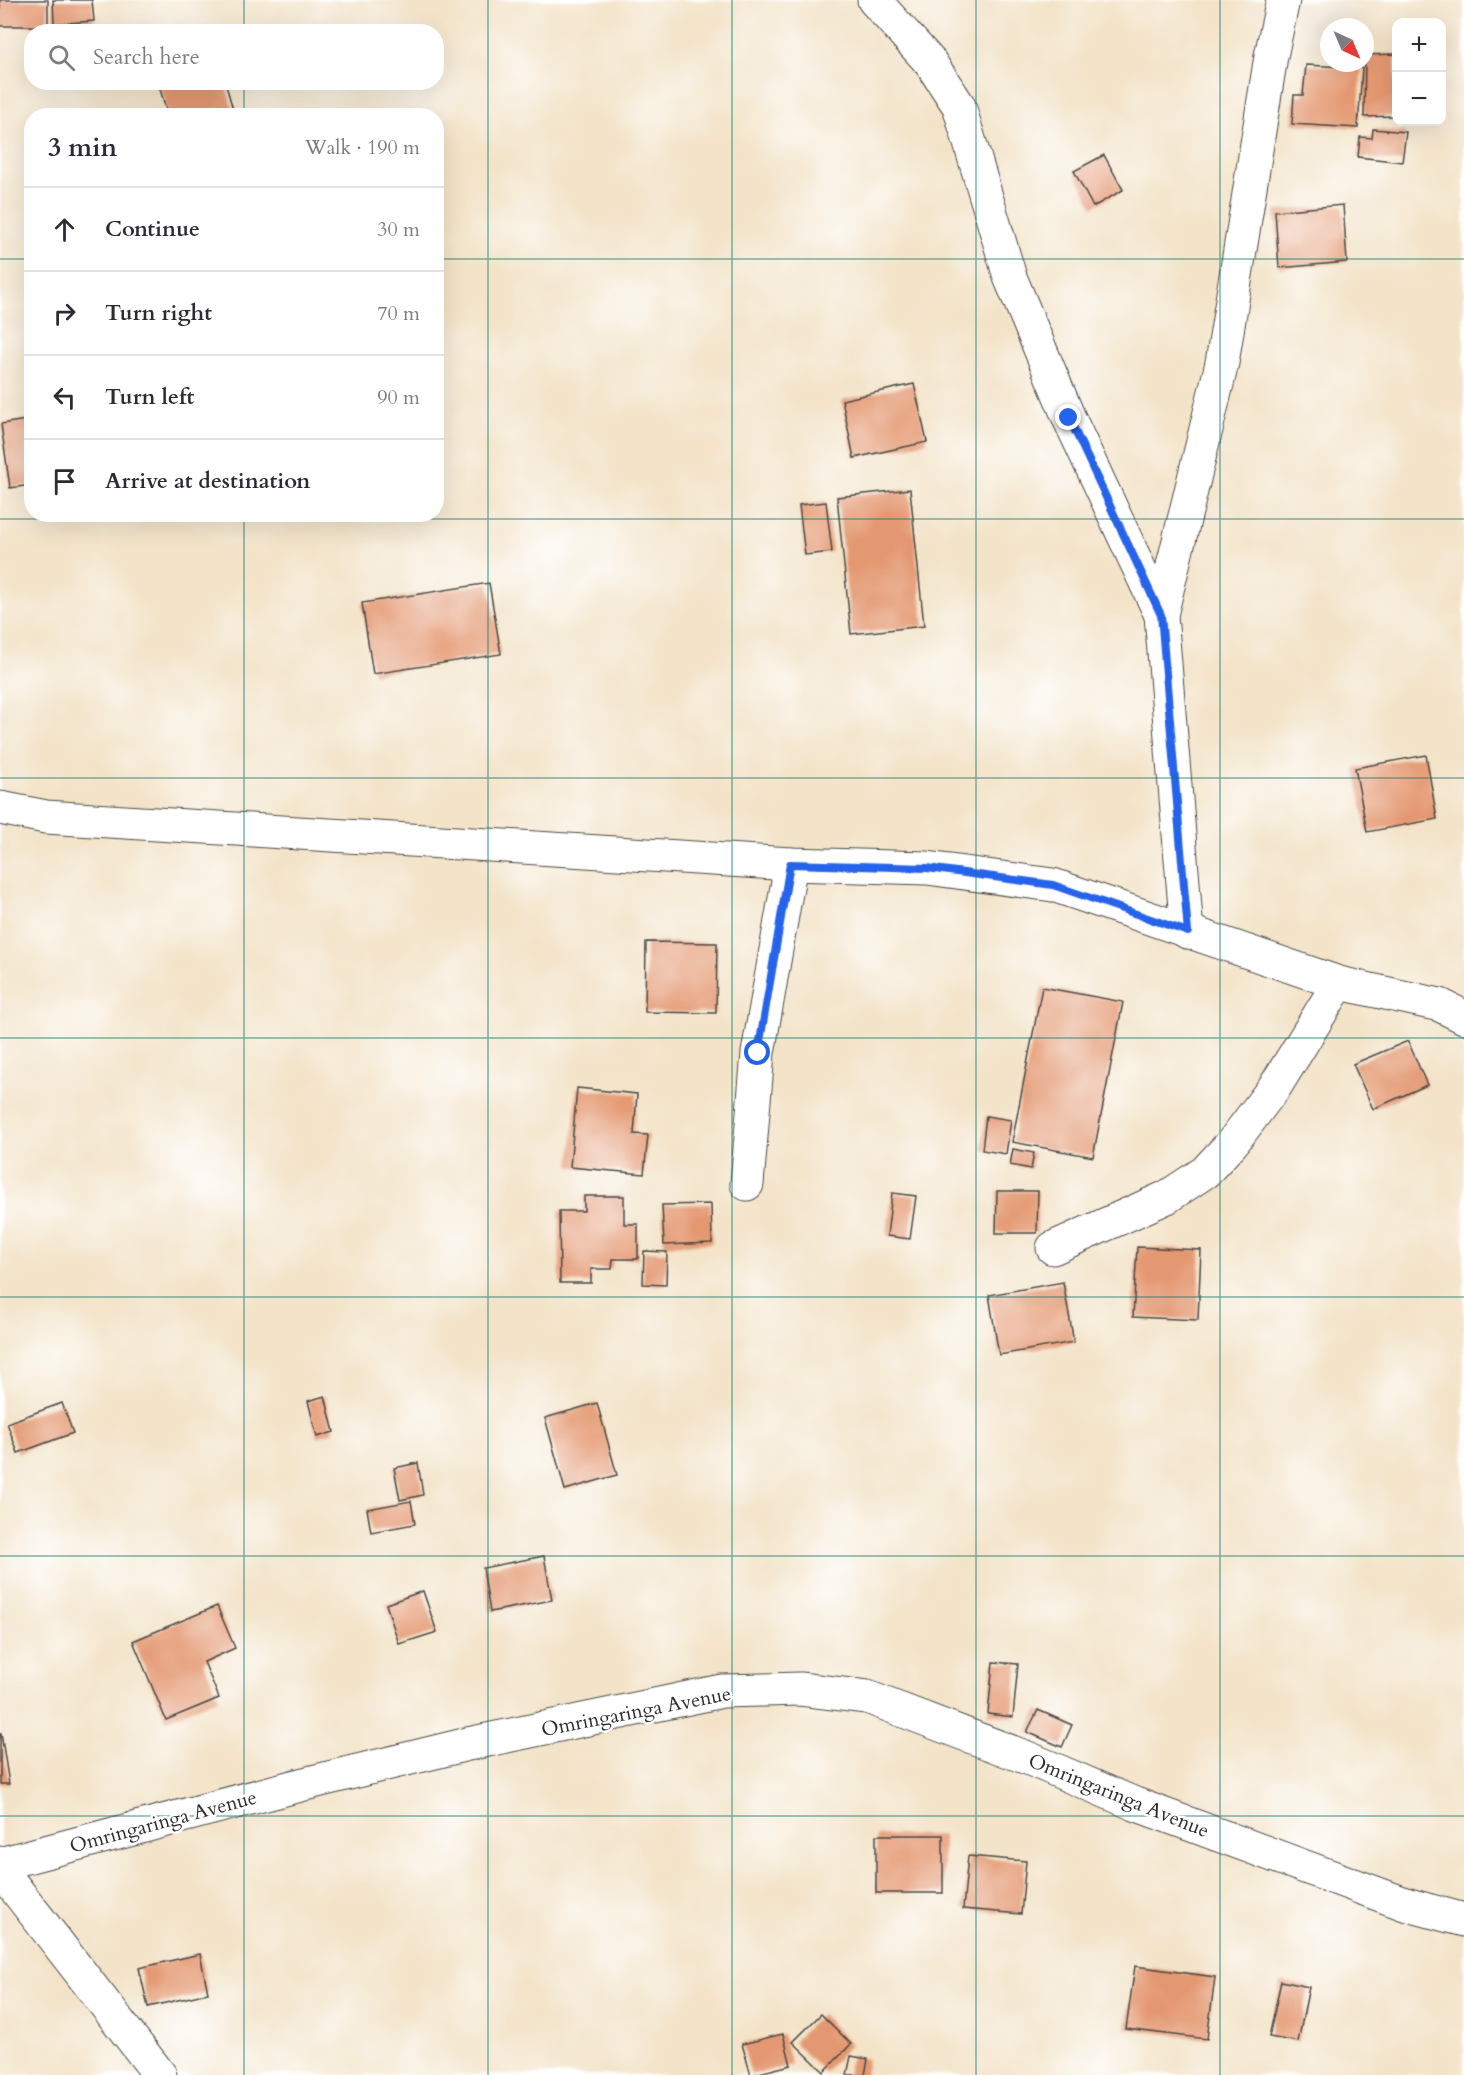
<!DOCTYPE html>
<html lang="en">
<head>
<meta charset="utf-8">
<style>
  body { margin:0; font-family:Cardo,serif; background:#f2f2f3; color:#2b2b33 }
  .controls { position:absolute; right:18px; top:18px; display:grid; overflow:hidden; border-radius:12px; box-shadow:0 6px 24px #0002 }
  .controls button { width:54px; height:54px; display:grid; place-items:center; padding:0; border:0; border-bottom:2px solid #e1e1e2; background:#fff; color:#2b2b33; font:30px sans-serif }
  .compass { position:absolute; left:1320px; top:18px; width:54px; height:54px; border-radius:50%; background:#fff; box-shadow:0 6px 24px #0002; rotate:136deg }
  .stop { position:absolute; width:18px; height:18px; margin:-14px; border:4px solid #2563eb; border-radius:50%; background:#fff }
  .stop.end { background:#2563eb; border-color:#fff; box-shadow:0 2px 6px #0008 }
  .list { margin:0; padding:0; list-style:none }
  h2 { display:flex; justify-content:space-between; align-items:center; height:78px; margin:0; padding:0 24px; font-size:26px }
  h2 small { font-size:20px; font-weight:400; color:#7c7c81 }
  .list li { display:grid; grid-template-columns:39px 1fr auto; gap:18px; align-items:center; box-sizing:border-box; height:84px; padding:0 24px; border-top:2px solid #e1e1e2 }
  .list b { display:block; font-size:22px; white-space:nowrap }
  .list em { font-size:20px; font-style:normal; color:#7c7c81 }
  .icon { flex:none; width:33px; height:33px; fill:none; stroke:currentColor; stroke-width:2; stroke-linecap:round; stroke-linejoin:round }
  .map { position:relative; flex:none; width:1464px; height:2075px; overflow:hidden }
  .search { position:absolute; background:#fff; box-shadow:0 6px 24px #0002; left:24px; top:24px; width:420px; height:66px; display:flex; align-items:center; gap:15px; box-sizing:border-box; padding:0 21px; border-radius:24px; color:#7c7c81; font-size:22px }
  .panel { position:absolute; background:#fff; box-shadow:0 6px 24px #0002; left:24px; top:108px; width:420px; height:414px; border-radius:24px }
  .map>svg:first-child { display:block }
  .building { fill:#e49871 }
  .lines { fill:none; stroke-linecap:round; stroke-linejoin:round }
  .minor-casing { stroke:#494743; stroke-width:35 }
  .minor { stroke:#fff; stroke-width:33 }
  .route { stroke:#2563eb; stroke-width:8 }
  .grid { fill:none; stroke:#0f766e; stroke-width:1.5; stroke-opacity:0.55 }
  .labels { text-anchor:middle; stroke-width:5; stroke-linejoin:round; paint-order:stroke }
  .street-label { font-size:20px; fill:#2b2b2b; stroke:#fff }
</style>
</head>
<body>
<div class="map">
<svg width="1464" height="2075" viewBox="0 0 1464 2075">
  <rect width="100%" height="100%" fill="#fff"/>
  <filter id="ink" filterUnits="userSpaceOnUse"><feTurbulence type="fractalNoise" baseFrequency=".0167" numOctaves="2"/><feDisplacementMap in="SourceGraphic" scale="12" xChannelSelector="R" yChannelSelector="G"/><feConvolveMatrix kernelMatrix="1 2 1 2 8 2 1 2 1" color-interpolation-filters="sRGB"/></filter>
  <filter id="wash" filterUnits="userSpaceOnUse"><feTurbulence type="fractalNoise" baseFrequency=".008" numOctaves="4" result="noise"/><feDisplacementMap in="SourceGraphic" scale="24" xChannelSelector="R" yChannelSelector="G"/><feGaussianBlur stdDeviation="1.35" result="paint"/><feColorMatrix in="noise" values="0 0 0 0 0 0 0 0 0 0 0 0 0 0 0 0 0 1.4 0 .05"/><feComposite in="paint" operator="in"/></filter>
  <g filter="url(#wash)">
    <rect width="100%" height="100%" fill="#f3e3c8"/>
    <g id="blocks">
      <!-- building -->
      <g class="building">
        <rect x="0" y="0" width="48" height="26"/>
        <path d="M53,0h39l2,21 -40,3z"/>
        <path d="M1396,54v62l-32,1 1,-62z"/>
        <path d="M1306,65l56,3 -4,60 -66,-4 2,-29h9z"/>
        <path d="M158,82h67l10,34h-67z"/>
        <path d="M1373,129l33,3 -4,30 -44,-5 2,-20 12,1z"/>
        <path d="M1104,155l19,35 -30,17 -19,-36z"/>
        <path d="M1343,205l4,57 -68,6 -4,-57z"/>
        <path d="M914,384l13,58 -73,16 -12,-58z"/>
        <path d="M32,419v66l-22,3 -9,-64z"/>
        <path d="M910,489l14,137 -73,8 -14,-137z"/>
        <path d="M826,502l6,50 -27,3 -6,-50z"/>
        <path d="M489,583l12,71 -128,20 -11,-71z"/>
        <path d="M1426,755l11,64 -70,13 -12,-64z"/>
        <path d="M646,942l71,1 -1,70 -71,-1z"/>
        <path d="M1042,987l81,15 -30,155 -81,-15z"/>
        <path d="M1408,1041l19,44 -54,24 -20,-45z"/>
        <path d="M577,1088l60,6 -3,40 14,1 -4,39 -74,-7z"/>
        <path d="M986,1116l25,4 -5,34 -24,-4z"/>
        <path d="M1013,1149l21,4 -3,16 -21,-4z"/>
        <path d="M997,1191h41l-1,42h-41z"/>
        <path d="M892,1193l24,3 -6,43 -23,-3z"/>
        <path d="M584,1196h40v28h14v35h-25l-1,10h-21v14h-31l-1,-72h25z"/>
        <path d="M711,1204l1,39 -48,2 -2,-40z"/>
        <path d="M1137,1247l64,3 -3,70 -65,-3z"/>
        <path d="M644,1251l23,1 -1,33 -23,-1z"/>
        <path d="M1063,1282l11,60 -75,13 -10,-60z"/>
        <path d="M325,1396l9,36 -17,5 -9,-36z"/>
        <path d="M62,1403l11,30 -55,20 -11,-30z"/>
        <path d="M597,1403l20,72 -52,15 -20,-72z"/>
        <path d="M418,1463l5,32 -23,5 -6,-32z"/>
        <path d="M411,1501l4,23 -44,8 -4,-23z"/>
        <path d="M544,1556l8,44 -62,12 -7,-44z"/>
        <path d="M423,1591l14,41 -38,12 -13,-40z"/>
        <path d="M217,1606l18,42 -31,14 15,36 -53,22 -33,-79z"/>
        <path d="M993,1662l25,2 -5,53 -25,-3z"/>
        <path d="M1038,1710l34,15 -10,22 -35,-15z"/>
        <path d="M0,1733h1l8,51h-9z"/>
        <rect x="876" y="1835" width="67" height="58"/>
        <path d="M968,1856l58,5 -5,53 -58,-5z"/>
        <path d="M200,1954l8,39 -60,14 -9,-39z"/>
        <path d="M1135,1966l80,11 -8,62 -81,-10z"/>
        <path d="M1281,1981l28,6 -11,55 -29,-5z"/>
        <path d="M821,2014l30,30 -27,28 -31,-30z"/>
        <path d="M783,2034l8,31 -40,10 -9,-31z"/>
        <path d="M851,2056l17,3 -3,16h-18z"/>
      </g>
    </g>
  </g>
  <g filter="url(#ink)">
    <use href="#blocks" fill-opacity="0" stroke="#494743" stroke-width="1.5"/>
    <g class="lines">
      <!-- minor casing -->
      <g class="minor-casing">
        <g id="minor">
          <path d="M874,0l56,62 29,44 51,171 59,141 92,197"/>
          <path d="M0,808l46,9 745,47 136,4 126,17 286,98 101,22 24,12"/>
          <path d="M1187,932l-26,-317 61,-252 49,-307 12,-56"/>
          <path d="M747,1184l11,-131 33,-189"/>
          <path d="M1053,1248l114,-51 38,-25 28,-30 43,-57 63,-102"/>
          <path d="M0,1864l296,-78 172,-42 254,-53 78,-2 67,8 163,62 105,45 270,100 59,16"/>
          <path d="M0,1869l160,206"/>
        </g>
      </g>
      <!-- minor -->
      <use href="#minor" class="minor"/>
    </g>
  </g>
  <g class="lines" filter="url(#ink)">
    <!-- route -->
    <path class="route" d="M758,1053l32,-189 137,4 126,17 135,47 -27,-317 -92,-197"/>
  </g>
  <!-- grid -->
  <path class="grid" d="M244,0v32M488,0v2075M732,0v2075M976,0v2075M1220,0v2075M244,82v34M0,259h32M436,259h1028M244,514v1561M0,519h1464M0,778h1464M0,1038h1464M0,1297h1464M0,1556h1464M0,1816h1464"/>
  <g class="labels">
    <!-- street labels -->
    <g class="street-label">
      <text transform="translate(636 1711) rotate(-11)" y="7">Omringaringa Avenue</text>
      <text transform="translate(1119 1795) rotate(22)" y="7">Omringaringa Avenue</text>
      <text transform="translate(163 1821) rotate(-15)" y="7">Omringaringa Avenue</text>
    </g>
  </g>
</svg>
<div class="controls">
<button>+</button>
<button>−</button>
</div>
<svg class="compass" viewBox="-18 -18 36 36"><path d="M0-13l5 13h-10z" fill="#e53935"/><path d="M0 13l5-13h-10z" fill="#7c7c81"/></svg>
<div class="stop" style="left:758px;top:1053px"></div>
<div class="stop end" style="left:1069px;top:418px"></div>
<div class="search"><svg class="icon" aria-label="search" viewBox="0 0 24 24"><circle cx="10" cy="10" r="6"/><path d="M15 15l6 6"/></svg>Search here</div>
<section class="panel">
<h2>3 min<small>Walk · 190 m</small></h2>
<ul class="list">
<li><svg class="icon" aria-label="ahead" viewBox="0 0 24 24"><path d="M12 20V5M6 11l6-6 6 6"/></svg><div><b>Continue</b></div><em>30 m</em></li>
<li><svg class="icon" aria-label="right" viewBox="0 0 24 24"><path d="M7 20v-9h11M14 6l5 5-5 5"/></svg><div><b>Turn right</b></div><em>70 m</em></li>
<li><svg class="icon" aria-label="left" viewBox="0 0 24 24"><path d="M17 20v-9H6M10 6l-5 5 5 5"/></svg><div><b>Turn left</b></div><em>90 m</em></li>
<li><svg class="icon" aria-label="arrive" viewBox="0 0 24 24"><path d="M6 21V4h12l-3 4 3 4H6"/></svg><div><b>Arrive at destination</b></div></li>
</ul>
</section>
</div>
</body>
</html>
